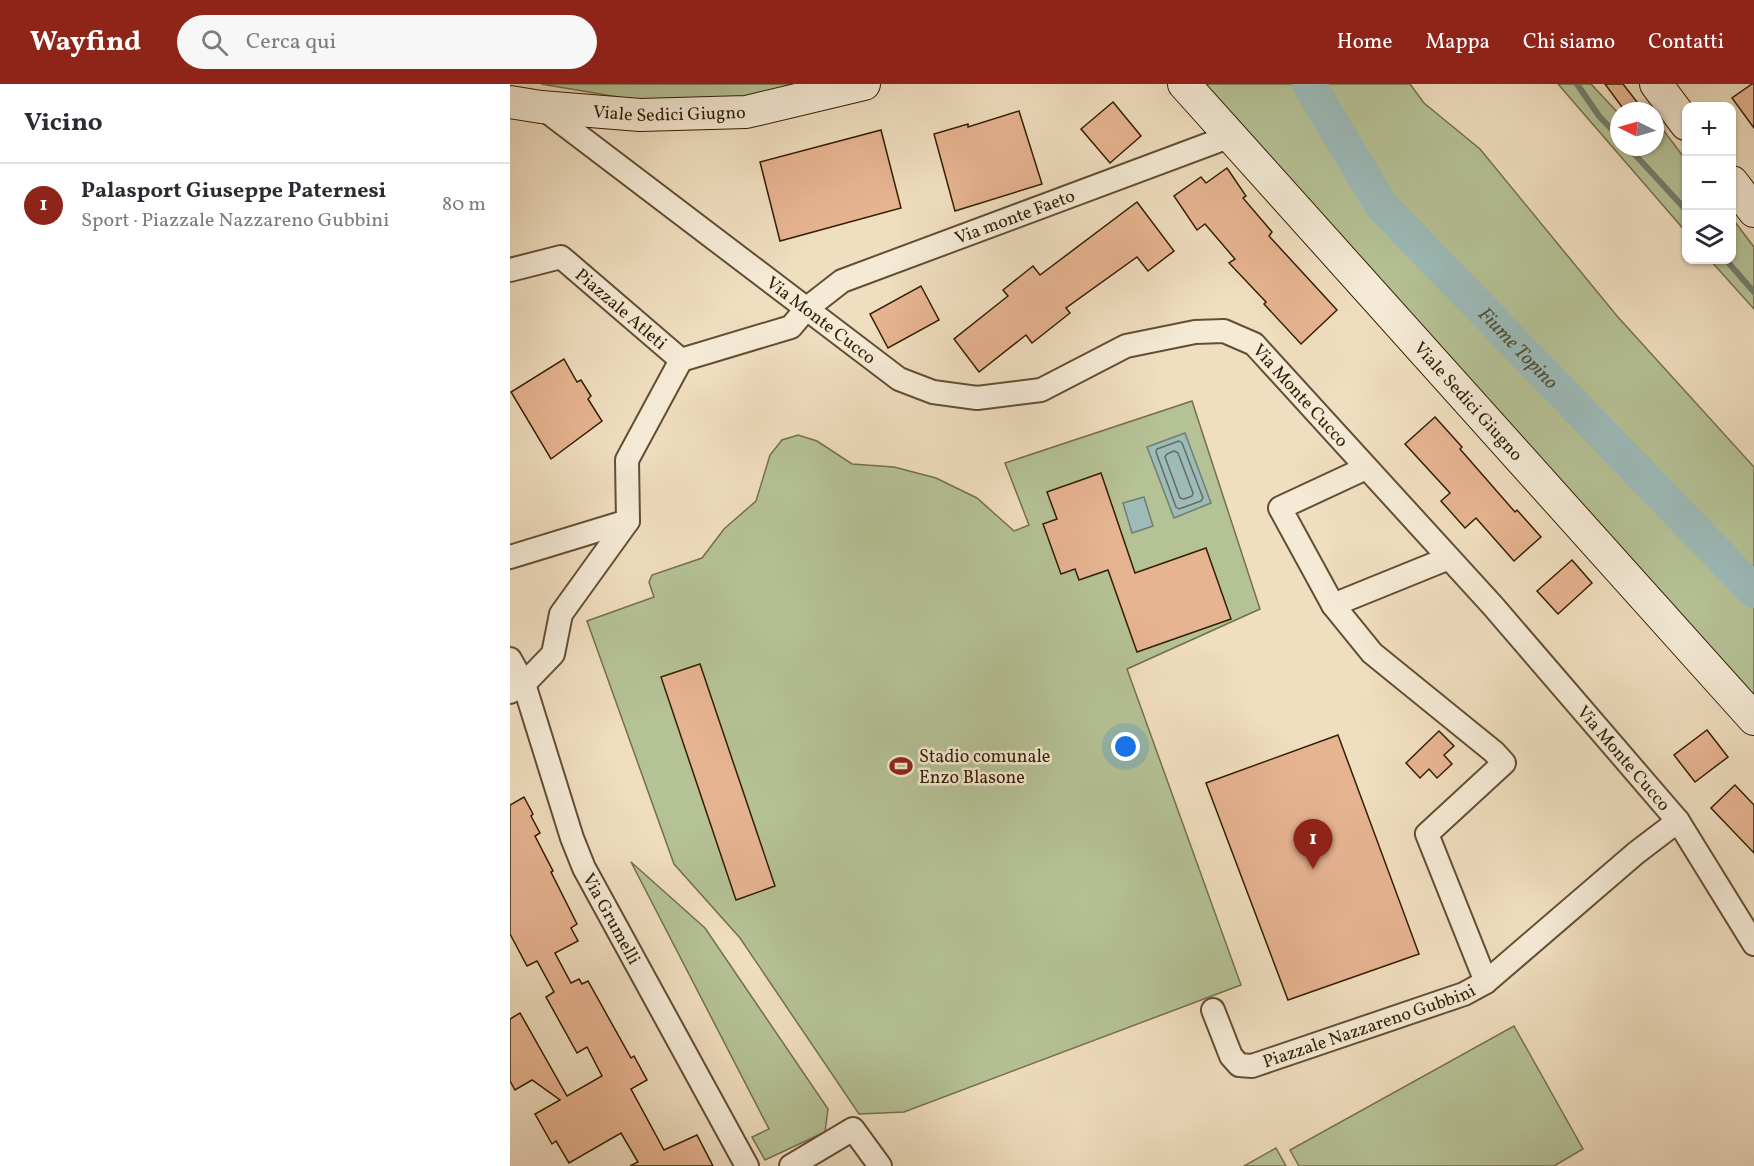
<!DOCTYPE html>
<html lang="it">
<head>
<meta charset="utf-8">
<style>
  body { margin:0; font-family:Vollkorn,serif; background:#f7f7f7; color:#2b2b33 }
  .controls { position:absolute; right:18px; top:18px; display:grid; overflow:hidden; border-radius:12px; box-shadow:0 2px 4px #0004 }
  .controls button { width:54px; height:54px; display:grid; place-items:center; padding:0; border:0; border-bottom:2px solid #e1e1e2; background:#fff; color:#2b2b33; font:30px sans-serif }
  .compass { position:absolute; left:1100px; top:18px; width:54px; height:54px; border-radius:50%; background:#fff; box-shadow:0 2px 4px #0004; rotate:275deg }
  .you { position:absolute; left:616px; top:663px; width:21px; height:21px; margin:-15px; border:4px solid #fff; border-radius:50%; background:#1a73e8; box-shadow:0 0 0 9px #1a73e833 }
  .badge { display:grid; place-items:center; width:39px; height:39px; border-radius:50%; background:#8f2418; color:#fff; font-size:20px; font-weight:700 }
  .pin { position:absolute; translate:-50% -50px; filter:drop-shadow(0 2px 3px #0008) }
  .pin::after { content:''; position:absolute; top:32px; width:21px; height:18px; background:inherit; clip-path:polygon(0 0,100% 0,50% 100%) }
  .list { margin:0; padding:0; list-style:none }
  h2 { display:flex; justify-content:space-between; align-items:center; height:78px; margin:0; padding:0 24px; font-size:26px }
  h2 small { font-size:20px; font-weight:400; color:#7c7c81 }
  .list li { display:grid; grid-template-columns:39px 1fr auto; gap:18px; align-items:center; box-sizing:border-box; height:84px; padding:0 24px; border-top:2px solid #e1e1e2 }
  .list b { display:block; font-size:22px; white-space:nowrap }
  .list p { margin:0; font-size:20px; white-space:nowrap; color:#7c7c81 }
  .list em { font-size:20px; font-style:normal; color:#7c7c81 }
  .icon { flex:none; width:33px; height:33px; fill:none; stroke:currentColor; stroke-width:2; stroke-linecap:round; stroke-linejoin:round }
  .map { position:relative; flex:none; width:1244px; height:1082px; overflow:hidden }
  header { display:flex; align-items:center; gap:36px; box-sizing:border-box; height:84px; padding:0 30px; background:#8f2418; color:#fff }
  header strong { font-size:28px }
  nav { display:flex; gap:33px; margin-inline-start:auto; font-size:21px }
  .search { width:420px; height:54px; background:#f7f7f7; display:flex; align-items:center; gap:15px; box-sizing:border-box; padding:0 21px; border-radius:33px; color:#7c7c81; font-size:22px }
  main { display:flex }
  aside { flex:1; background:#fff }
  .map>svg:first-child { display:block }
  .green { fill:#b5c296; stroke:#74704c; stroke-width:1.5 }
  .water { fill:#9cbbb9; stroke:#727d70; stroke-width:1.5 }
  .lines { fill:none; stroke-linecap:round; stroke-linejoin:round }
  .shore { stroke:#676d5e; stroke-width:1.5 }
  .stream { stroke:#727d70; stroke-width:6 }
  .river { stroke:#9cbbb9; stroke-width:34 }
  .building { fill:#e7b491; stroke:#321f02; stroke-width:1.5 }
  .street-casing { stroke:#624f32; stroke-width:26 }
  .secondary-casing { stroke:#321f02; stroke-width:34 }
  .street { stroke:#f5ead6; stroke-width:22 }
  .secondary { stroke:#f5ead6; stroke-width:32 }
  .labels { text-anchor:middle; stroke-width:5; stroke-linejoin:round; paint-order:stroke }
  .street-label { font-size:18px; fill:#321f02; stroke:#f5ead6 }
  .poi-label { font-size:18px; fill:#321f02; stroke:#f5ead6; text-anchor:start }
  .water-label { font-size:20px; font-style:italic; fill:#524e39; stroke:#f5ead6 }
</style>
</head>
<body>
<header>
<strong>Wayfind</strong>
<div class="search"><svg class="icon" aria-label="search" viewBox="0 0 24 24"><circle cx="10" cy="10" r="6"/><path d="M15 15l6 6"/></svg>Cerca qui</div>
<nav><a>Home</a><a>Mappa</a><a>Chi siamo</a><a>Contatti</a></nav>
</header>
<main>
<aside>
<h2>Vicino<small></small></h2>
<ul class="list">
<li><span class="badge">1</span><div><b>Palasport Giuseppe Paternesi</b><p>Sport · Piazzale Nazzareno Gubbini</p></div><em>80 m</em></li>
</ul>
</aside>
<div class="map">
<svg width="1244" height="1082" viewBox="0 0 1244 1082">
  <rect width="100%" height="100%" fill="#f0dec0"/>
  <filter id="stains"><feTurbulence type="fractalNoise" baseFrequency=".00333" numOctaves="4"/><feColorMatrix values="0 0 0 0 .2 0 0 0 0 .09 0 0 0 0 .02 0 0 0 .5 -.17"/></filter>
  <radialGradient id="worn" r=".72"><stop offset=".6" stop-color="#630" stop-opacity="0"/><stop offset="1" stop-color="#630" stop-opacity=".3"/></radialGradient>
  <!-- green -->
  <g class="green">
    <path d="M31,0h276l-117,20 -46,-1z"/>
    <path d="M689,0h211l14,19 56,46 137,167 137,151v234z"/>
    <path d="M1048,0h33l28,30v33h36v-8l9,-8 22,29v72z"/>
    <path d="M1222,134l22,29v62l-44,-49h22z"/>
    <path d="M682,317l68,208 -133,60 114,316 -337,127 -45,2 -119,-176 -66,-74 -87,-243 67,-24 -5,-15 3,-7 50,-17 22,-29 32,-28 14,-46 12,-15 16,-5 19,6 35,23 42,3 42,11 41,20 37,33 15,-6 -24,-62z"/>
    <path d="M121,778l74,66 123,181 -3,23 -60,28 -13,-23 17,-8z"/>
    <path d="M1004,942l69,123 -29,17h-255l-9,-16z"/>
    <path d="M766,1064l10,18h-42z"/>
  </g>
  <!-- water -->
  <g class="water">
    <path d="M675,349l26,70 -37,15 -27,-71z"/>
    <path d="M634,413l9,29 -21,7 -9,-30z"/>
  </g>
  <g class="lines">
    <!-- shore -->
    <g class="shore">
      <path d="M669,357l3,2 21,55 -2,3 -22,8 -3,-2 -20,-55 1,-3z"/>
      <path d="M664,367l4,2 15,40 -1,3 -8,3 -4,-1 -15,-41 2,-3z"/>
    </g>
    <!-- stream -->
    <g class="stream">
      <path d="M1067,0l22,32 20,21"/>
      <path d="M1118,63l58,63"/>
      <path d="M1216,176l28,32"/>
    </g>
    <!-- river -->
    <path class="river" id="s1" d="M799,0l72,121 373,386"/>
  </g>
  <!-- building -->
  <g class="building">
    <path d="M1095,0h18l21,27h-19z"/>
    <path d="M1242,0h2v44l-22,-30z"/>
    <path d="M603,18l28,34 -31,27 -29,-34z"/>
    <path d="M509,27l23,73 -87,27 -21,-77 34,-10v3z"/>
    <path d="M371,46l20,78 -121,33 -20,-79z"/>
    <path d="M717,84l19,28 -3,2 29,34 -3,4 68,74 -36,34 -37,-40 2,-2 -37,-39 6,-4 -30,-35 -8,6 -23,-34 27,-19 5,6z"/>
    <path d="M627,118l37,49 -26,20 -11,-14 -71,51 4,5 -38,30 -6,-8 -47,37 -25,-33 54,-43 -5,-6 30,-24 7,9z"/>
    <path d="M411,202l18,34 -51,28 -18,-34z"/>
    <path d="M54,275l13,23 4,-2 10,16 -3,3 14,22 -51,38 -40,-67z"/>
    <path d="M925,333l27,30 -2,2 55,63 2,-2 24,27 -27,24 -38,-43 -11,10 -24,-27 9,-8 -45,-49z"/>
    <path d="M591,389l34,100 71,-25 25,71 -94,33 -29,-82 -29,10 -4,-11 -14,5 -18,-50 14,-5 -10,-27z"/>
    <path d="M1062,476l20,23 -34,31 -21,-23z"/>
    <path d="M190,580l75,222 -39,14 -75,-223z"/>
    <path d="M1197,646l21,27 -33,25 -21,-27z"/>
    <path d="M929,647l15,15 -10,9 8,9 -15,14 -8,-9 -9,9 -14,-15z"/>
    <path d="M828,651l81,219 -131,46 -82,-217z"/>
    <path d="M1225,701l19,20v48l-43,-45z"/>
    <path d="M14,713l9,17 -2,2 9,17 -5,3 18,35 -2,1 26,52 -6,4 7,13 -23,12 16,30 8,-4 3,5 6,-3 43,77 3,-2 13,24 -16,9 33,61 33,-15 16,31h-83l8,-4 -17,-29 -52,30 -13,-22 -4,3 -17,-30 25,-14 -28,-20 -17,10 -5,-9v-62l10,-6 47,83 35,-20 -15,-29 -10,6 -31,-56 8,-5 -17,-31 -10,5 -17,-32v-129z"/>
  </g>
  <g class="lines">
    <!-- street casing -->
    <g class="street-casing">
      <g id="street">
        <path id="s2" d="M31,23l358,272 34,13 44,6 64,-8 85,-44 69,-14 29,-1 30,13 239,262 185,215 76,123"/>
        <path id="s3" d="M0,186l51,-13 120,103"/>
        <path d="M856,384l-86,40 53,97 39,48 122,99 10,11 -77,71 59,148 150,-129 42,-32"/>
        <path d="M0,473l118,-36"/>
        <path d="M823,521l116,-47"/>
        <path id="s4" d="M0,575l14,25 48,154 12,30 163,298"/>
        <path id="s5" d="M0,608l14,-8 29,-30 8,-40 67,-93 -1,-61 54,-100 110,-33 15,-18 36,-28 389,-145"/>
        <path id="s6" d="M703,926l18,46 8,9 13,1 212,-72 22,-12"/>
        <path d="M281,1082l62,-37 27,37"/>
      </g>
    </g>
    <!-- secondary casing -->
    <g class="secondary-casing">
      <g id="secondary">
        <path id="s7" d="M674,0l570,635"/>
        <path d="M1146,0l30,40"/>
        <path id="s8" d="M0,18l31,5 99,8 106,-3 118,-28"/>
        <path d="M1222,98l22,29"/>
      </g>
    </g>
    <!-- street -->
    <use href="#street" class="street"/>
    <!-- secondary -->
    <use href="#secondary" class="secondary"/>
  </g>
  <!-- icons -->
  <defs>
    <g id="stadium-bare" transform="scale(1.8)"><path d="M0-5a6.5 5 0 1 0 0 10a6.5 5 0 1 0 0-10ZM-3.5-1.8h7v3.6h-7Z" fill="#8f2418" stroke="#f5ead6" stroke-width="2.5" paint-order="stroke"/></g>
  </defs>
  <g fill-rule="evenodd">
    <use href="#stadium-bare" x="391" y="682"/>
  </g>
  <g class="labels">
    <!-- street labels -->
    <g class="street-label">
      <text dy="6" stroke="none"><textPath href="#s8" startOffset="160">Viale Sedici Giugno</textPath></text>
      <text dy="6" stroke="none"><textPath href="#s5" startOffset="756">Via monte Faeto</textPath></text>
      <text dy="6" stroke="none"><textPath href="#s3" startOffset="132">Piazzale Atleti</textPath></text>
      <text dy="6" stroke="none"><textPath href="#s2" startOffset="352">Via Monte Cucco</textPath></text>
      <text dy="6" stroke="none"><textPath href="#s2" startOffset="892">Via Monte Cucco</textPath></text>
      <text dy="6" stroke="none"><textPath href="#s7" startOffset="426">Viale Sedici Giugno</textPath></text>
      <text dy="6" stroke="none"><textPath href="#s2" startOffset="1378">Via Monte Cucco</textPath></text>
      <text dy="6" stroke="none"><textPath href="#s4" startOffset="280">Via Grumelli</textPath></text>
      <text dy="6" stroke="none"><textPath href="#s6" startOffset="198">Piazzale Nazzareno Gubbini</textPath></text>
    </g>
    <!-- poi labels -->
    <g class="poi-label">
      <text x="409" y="678">Stadio comunale<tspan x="409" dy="21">Enzo Blasone</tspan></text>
    </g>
    <!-- water labels -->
    <g class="water-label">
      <text dy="7" stroke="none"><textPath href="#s1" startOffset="339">Fiume Topino</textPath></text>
    </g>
  </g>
  <rect width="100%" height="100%" filter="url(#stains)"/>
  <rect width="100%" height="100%" fill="url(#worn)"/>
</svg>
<div class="controls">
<button>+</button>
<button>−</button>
<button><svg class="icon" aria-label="layers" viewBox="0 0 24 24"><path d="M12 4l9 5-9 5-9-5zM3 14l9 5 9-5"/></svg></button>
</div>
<svg class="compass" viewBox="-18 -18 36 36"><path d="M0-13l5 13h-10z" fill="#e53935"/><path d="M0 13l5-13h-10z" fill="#7c7c81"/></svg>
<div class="you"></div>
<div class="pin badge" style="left:803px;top:785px">1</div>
</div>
</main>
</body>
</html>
